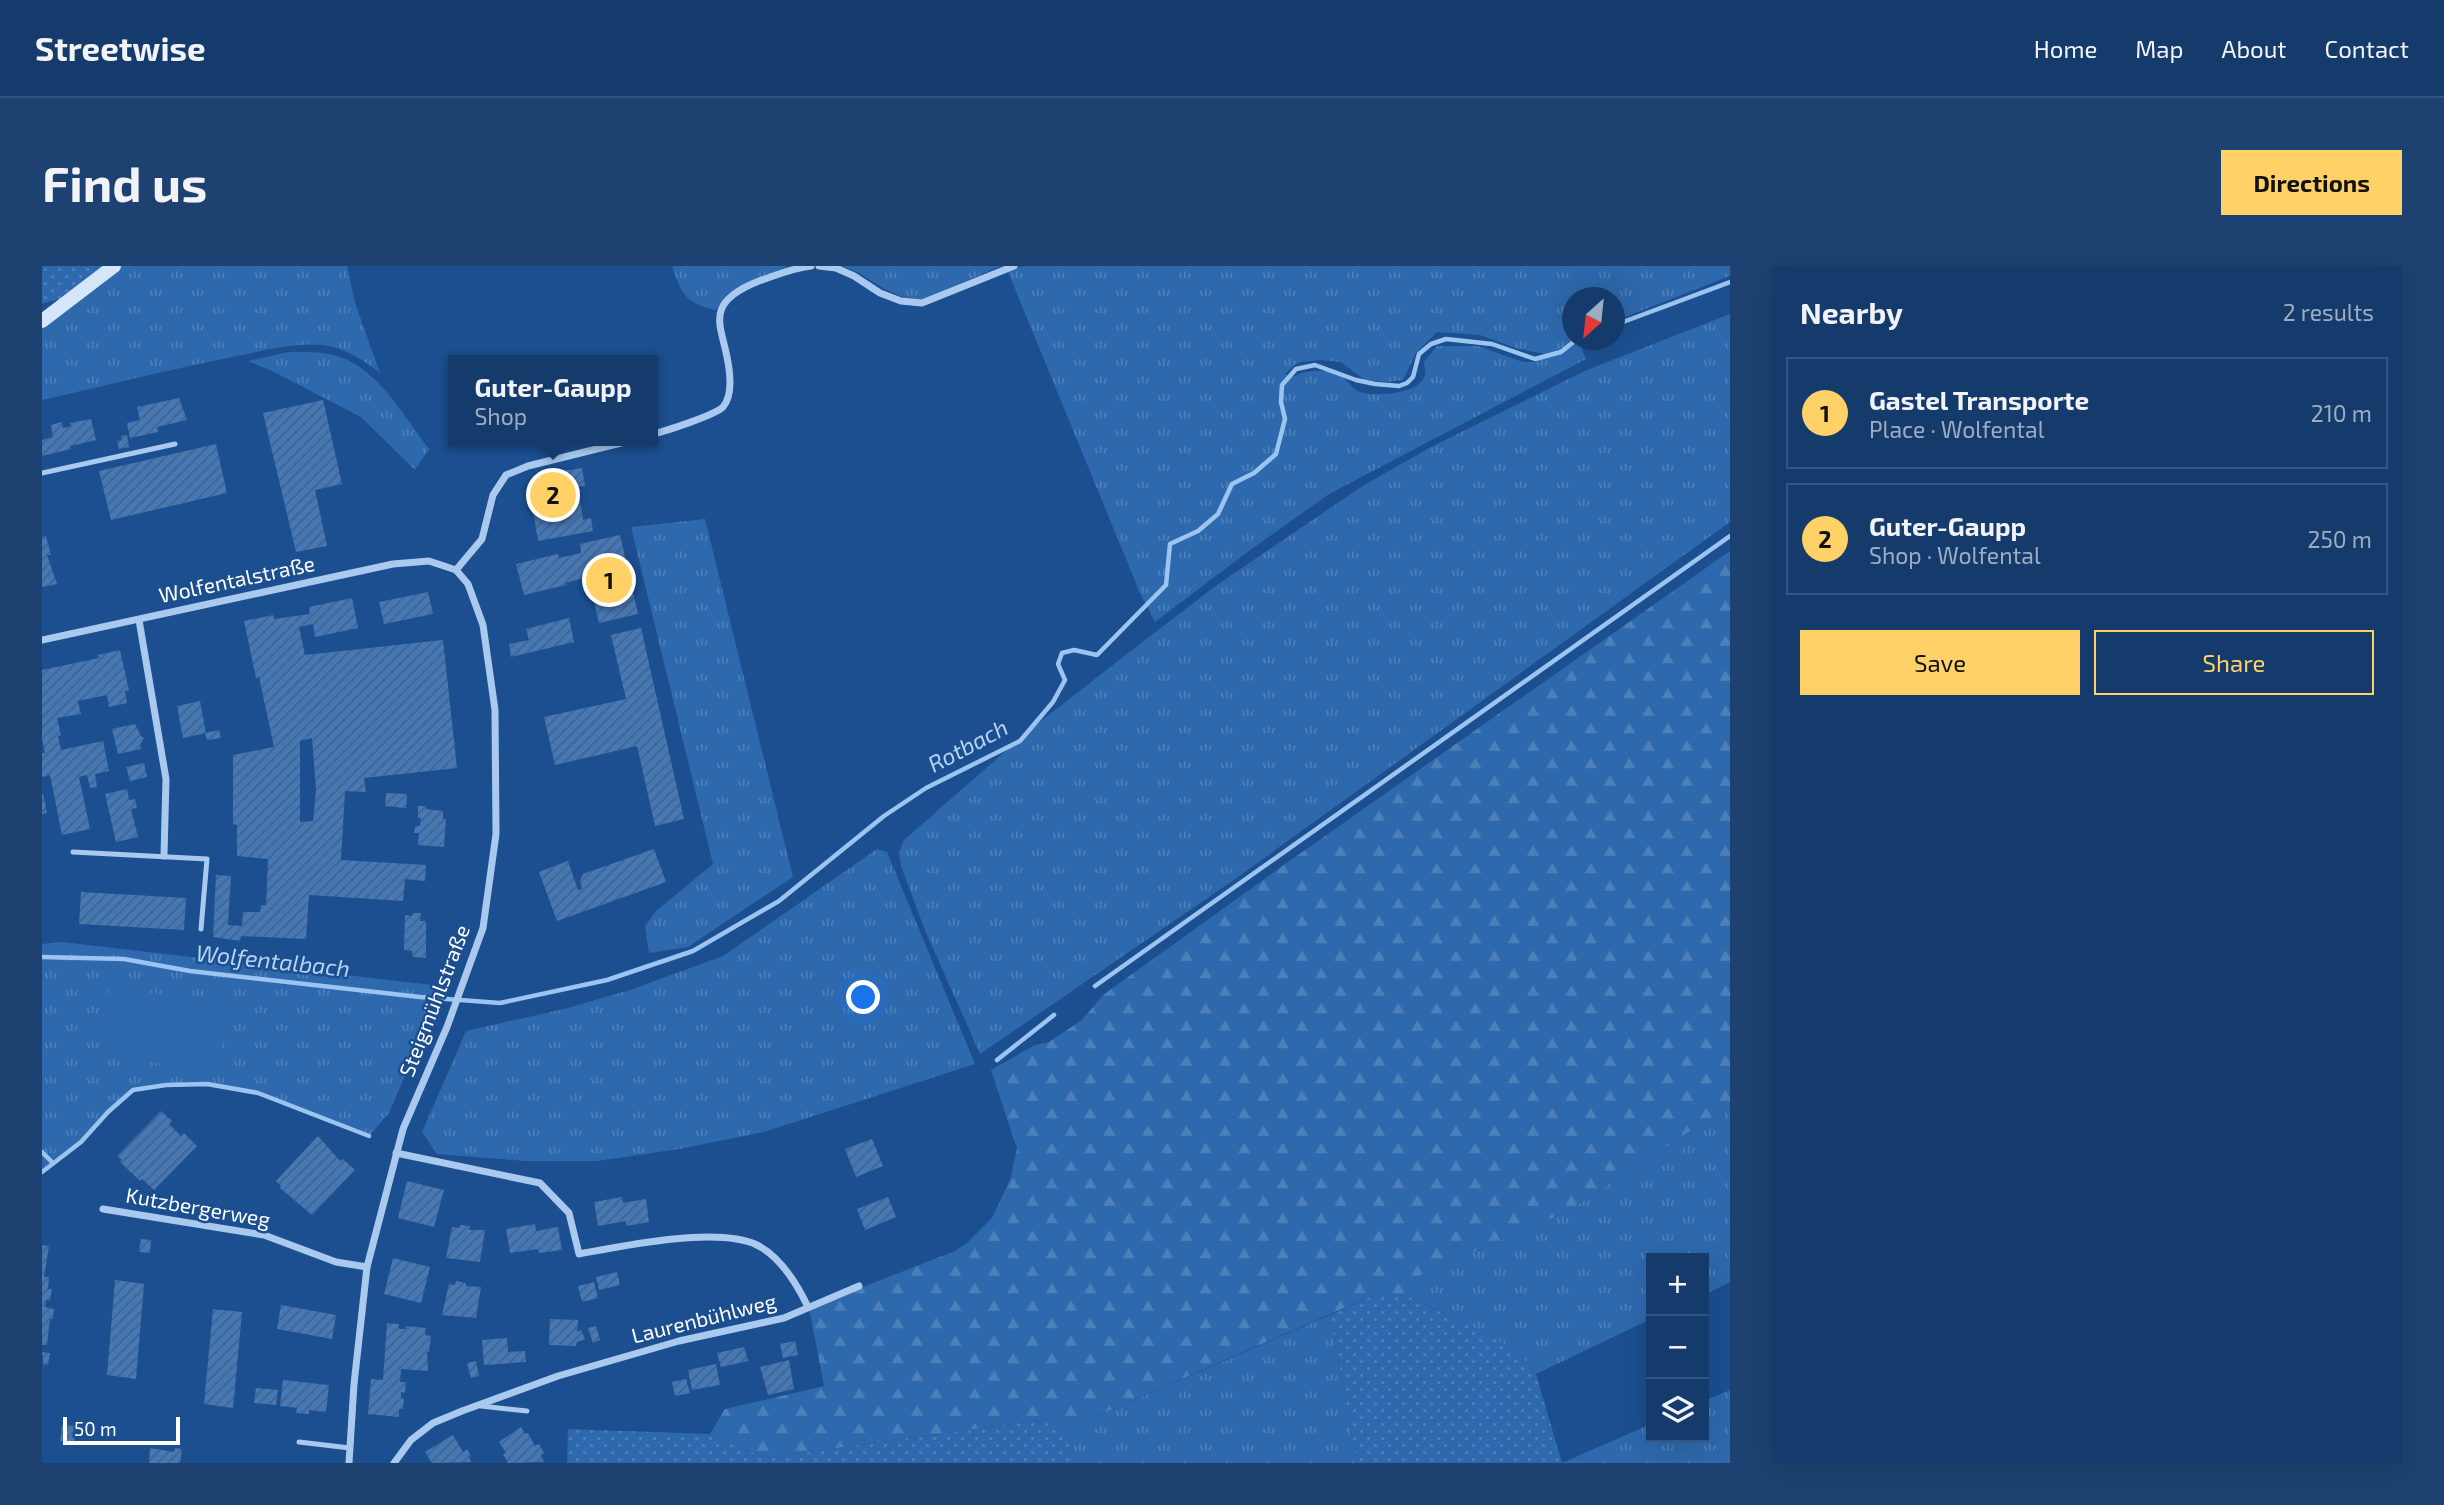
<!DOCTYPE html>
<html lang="en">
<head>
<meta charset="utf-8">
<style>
  body { margin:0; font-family:"Exo 2",sans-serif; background:#1d4271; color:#f1f3f6 }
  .controls { position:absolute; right:21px; bottom:21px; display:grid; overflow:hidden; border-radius:0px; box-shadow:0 7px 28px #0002 }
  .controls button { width:63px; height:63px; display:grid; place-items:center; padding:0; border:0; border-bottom:2px solid #33557e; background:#143b6b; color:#f1f3f6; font:35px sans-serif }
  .compass { position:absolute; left:1520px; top:21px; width:63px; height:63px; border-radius:50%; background:#143b6b; box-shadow:0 7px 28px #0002; rotate:207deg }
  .scale { position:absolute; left:21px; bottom:18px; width:117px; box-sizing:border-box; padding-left:7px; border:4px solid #fff; border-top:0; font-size:19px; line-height:24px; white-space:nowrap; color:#fff; -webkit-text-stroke:5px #1b4f8f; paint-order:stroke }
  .you { position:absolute; left:822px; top:732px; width:24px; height:24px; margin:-18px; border:5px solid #fff; border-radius:50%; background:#1a73e8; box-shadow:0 0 0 10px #1a73e833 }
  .badge { display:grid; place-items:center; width:46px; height:46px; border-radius:50%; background:#ffd166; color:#111; font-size:23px; font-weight:700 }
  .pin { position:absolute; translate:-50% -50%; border:4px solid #fff; box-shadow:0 2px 7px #0006 }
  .popup { position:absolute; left:406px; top:89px; width:210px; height:91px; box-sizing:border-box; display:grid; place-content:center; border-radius:0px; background:#143b6b; filter:drop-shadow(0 2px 5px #0005); font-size:23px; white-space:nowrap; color:#9dadc1 }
  .popup b { font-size:26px; color:#f1f3f6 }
  .popup::after { content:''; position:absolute; left:50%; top:100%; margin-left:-14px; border:14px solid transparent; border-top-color:#143b6b }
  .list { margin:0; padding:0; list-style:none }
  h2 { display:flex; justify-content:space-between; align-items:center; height:91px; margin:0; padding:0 28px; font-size:30px }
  h2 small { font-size:23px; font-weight:400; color:#9dadc1 }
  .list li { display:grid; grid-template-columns:46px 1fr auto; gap:21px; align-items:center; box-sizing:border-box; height:112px; margin:0 14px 14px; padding:0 14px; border:2px solid #33557e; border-radius:0px }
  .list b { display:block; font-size:26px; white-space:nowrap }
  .list p { margin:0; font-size:23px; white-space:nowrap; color:#9dadc1 }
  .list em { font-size:23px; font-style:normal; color:#9dadc1 }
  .actions { display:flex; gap:14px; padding:21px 28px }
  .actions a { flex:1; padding:16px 0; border:2px solid #ffd166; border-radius:0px; text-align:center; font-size:24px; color:#ffd166 }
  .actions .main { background:#ffd166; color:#111 }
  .icon { flex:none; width:38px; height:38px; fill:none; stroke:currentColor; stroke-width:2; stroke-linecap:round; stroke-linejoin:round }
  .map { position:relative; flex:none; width:1688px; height:1197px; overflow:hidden; border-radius:0px }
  header { display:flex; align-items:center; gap:42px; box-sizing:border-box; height:98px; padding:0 35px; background:#143b6b; border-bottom:2px solid #33557e }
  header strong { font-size:33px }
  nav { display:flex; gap:38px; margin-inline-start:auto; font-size:24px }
  .intro { display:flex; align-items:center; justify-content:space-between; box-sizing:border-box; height:168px; padding:0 42px }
  h1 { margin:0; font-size:49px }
  .button { padding:18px 32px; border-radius:0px; background:#ffd166; color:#111; font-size:24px; font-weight:700 }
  main { display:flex; gap:42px; padding:0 42px }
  aside { flex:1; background:#143b6b; border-radius:0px; box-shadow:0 7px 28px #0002 }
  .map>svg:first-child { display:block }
  .grass { fill:url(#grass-tufts); fill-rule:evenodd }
  .forest { fill:url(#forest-firs) }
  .garden { fill:url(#garden-dots) }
  .pitch { fill:#2e69ad }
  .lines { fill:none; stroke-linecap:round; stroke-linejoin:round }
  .stream { stroke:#9cc4f0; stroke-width:4.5 }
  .building { fill:url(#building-hatch); fill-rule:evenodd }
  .service { stroke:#a9c9ee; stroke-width:5 }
  .minor { stroke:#a9c9ee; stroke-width:7 }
  .secondary { stroke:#d6e6fa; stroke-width:14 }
  .labels { text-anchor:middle; stroke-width:5; stroke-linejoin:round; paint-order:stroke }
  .street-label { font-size:21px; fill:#fff; stroke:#1b4f8f }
  .water-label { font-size:23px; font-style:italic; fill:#b5d3f5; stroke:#1b4f8f }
</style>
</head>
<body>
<header>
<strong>Streetwise</strong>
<nav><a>Home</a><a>Map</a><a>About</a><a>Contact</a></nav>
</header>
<div class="intro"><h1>Find us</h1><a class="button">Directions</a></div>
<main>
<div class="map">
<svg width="1688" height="1197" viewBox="0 0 1688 1197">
  <defs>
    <pattern id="grass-tufts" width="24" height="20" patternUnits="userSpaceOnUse" patternTransform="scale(1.75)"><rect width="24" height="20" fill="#2e69ad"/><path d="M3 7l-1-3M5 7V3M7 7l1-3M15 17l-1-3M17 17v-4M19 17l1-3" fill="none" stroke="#4d80b9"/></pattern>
    <pattern id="forest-firs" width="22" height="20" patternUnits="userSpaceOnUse" patternTransform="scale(1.75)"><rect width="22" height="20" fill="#2e69ad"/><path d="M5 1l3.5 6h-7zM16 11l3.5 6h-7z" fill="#4d80b9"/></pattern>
    <pattern id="garden-dots" width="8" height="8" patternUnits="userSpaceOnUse" patternTransform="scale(1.75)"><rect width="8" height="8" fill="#2e69ad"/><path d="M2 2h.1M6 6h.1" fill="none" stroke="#4d80b9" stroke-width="1.8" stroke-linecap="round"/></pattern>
    <pattern id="building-hatch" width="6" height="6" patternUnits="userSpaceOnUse" patternTransform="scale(1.75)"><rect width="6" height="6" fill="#4478b7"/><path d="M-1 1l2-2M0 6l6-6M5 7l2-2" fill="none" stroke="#486282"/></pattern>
  </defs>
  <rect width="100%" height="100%" fill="#1b4f8f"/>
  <!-- grass -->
  <g class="grass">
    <path d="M75,0h230l8,37 25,70c-14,-11 -29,-21 -47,-26 -30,-7 -66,3 -96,9 -65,13 -130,29 -195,44v-79z"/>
    <path d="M630,0h116l-61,28 -11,16c-31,-7 -34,-15 -44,-44z"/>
    <path d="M800,0h159l-79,34 -19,-3 -18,-8 -28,-17z"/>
    <path d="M981,0h707v10l-115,45v-23h-42v42h5l8,19 -257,135 -76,54 -98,74 -15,-29 -132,-321zM1395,66l43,3 39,14 26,5 -9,8h-13l-45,-16h-41l-13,16c1,8 3,15 -4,21 -11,11 -51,15 -64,7 -8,-6 -11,-14 -21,-17 -15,-4 -29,-3 -43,4l-7,-3 8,-8 8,-4 19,-2 21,2 24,18 22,2 16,-2 13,-27z"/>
    <path d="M1688,48v208l-499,360 -251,172 -56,-126 -23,-62 -2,-14 5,-12 128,-112 113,-88 72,-55 147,-100 67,-38 156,-77z"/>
    <path d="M246,86c18,0 38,-1 55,6 38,15 62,60 86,91l-14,21 -54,-53 -89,-46 -24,-10z"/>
    <path d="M663,253l88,358 -105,70 -39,6 -4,-27 11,-15 57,-47 -82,-337z"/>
    <path d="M835,583l10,3 88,212 -211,68 -85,17 -82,12h-71l-89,-7 -15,-22 44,-101 98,-22 66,-19 93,-34z"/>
    <path d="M20,676l379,44 -10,29 -42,98 -20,23 -111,-43 -51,-9 -41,1 -33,5 -25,22 -27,30 -39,30v-228z"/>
    <path d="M1688,839v177l-26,13v-37h-53v61l-115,55 -18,-22 -41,-23 -68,-32 -3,-16 160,-69z"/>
    <path d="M1288,1049l27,148h-280l-12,-33z"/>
    <path d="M1688,1124v73h-168l89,-39v13h53v-36z"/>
  </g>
  <!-- forest -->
  <path class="forest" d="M1688,285v554l-164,107 -159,69 2,16 -28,-5 -316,138 -18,-11 -281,39 -56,-24 15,-25 99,-23 -15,-78 146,-57 12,-8 25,-25 18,-38 7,-31 -26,-79 44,-25 14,-3 33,-22 21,-25 185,-133z"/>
  <!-- garden -->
  <g class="garden">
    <path d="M0,0h69l-34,28 -35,10z"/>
    <path d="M1339,1026l28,5 68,32 41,23 18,22 26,89h-205l-27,-148z"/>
    <path d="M1005,1153l18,11 12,33h-510l1,-34 142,5 56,24z"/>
  </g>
  <!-- pitch -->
  <g class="pitch">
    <path d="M48,713l17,2 -2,21 -18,-2z"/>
    <path d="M68,721l118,17 -9,68 -118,-17z"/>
  </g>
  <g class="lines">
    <!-- stream -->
    <g class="stream">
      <path d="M1573,59l115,-43"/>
      <path d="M0,691l82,2 66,12 230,26 80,6 107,-23 86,-29 86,-50 105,-85 42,-28 94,-47 33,-39 12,-22 -7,-16 4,-11 12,-3 23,5 69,-70 4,-41 28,-13 20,-17 14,-30 22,-11 22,-19 9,-35 -4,-17 1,-17 14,-16 19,-4 41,15 19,4 24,2 8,-3 6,-6 6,-23 12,-10 15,-5 46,5 43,15 26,-7 15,-12"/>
      <path d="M1053,720l635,-450"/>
      <path d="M955,794l57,-45"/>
      <path d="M0,886l11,11"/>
      <path d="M0,906l39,-30 27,-30 25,-22 33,-5 41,-1 51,9 111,43"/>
    </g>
  </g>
  <!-- building -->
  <g class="building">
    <path d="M137,132l8,22 -30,7 1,5 -28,6 -3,-15 13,-3 -3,-13z"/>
    <path d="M281,134l19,84 -27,6 12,56 -31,6 -33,-139z"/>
    <path d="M49,153l5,21 -26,6 1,3 -29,7v-16l11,-3 -2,-12 11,-3 1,6 8,-2 -1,-3z"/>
    <path d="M85,169l2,12 -10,2 -2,-8 5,-1 -1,-4z"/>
    <path d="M174,178l11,49 -116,27 -12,-49z"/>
    <path d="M540,202l3,18 -7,1 5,33 8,-2 2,13 -55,10 -5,-31 13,-2 -6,-33z"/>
    <path d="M578,269l18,79 -39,9 -11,-46 -23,6 1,2 -42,10 -8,-31 42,-10 1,4 22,-5 -1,-9z"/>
    <path d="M4,270l5,19h-4l10,29 -15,3v-50z"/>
    <path d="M386,326l5,22 -49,10 -5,-22z"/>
    <path d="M310,332l6,30 -43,9 -2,-13 -14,3 6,28 138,-15 14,128 -93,10 2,14 -21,-1 -4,69 85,5 -1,16 -20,-2 -2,22 -94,-6 -3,44 -65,-3 -1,5 -27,-4 3,-62 15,1 -3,49 14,1 1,-14h17l1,-7h5l2,-46 -31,-3v-31l-4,-1v-69l41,-8 -15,-70 -3,1 -12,-57 29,-6 1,4 36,-5 -1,-7zM270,472l4,51 -3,32 -13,1v-81z"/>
    <path d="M527,352l5,24 -63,15 -2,-13 20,-4 -3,-11z"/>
    <path d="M599,362l43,191 -29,7 -18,-80 -82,19 -11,-48 82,-18 -15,-64z"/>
    <path d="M78,384l9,40 -4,1 2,12 -18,4 -2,-12 -29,6 3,13 -24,4 4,17 -3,1 3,14 42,-9 6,30 -14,3 2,13 -7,1 -3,-13 -8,2 11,52 -28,6 -12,-60 -8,2v-24h3l-3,-14v-69l57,-12 -1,-3z"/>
    <path d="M158,435l6,32 -23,5 -6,-32z"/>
    <path d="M93,458l6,12 3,2 -4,7 1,4 -23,5 -6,-25z"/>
    <path d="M177,464l2,8 -14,2 -2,-7z"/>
    <path d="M102,497l3,14 -17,4 -4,-14z"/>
    <path d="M85,523l2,11 6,-1 2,9 -6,1 7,28 -22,5 -11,-48z"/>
    <path d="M344,527l21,1 -1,14 -21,-2z"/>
    <path d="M1,528l4,19 -5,1v-19z"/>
    <path d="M376,540h8v3l17,2v8h3l-2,28 -26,-2 1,-12h-5l1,-7h5l1,-8h-3z"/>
    <path d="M612,583l12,33 -109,39 -18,-49 29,-11 10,29 4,-1 -2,-8 3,-7z"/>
    <path d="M39,626l105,6 -2,32 -105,-6z"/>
    <path d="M371,647h8l-1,8h6v37l-13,-1 -1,-6 -8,-1 1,-35 7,1z"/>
    <path d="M119,845l11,10 -3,3 12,12 3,-3 13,13 -43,44 -12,-11 -2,2 -20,-19 2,-2 -5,-4z"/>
    <path d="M276,870l22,25 3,-2 12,11 -43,45 -32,-27 1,-2 -5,-5z"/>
    <path d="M830,873l11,27 -27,11 -11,-28z"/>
    <path d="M365,915l37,9 -10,37 -36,-9z"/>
    <path d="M580,931l1,6 23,-4 3,23 -23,4v-5l-28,5 -4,-24z"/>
    <path d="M846,931l8,20 -31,13 -8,-21z"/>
    <path d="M493,958l1,7 22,-4 4,23 -23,3 -1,-4 -28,4 -4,-24z"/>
    <path d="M418,959l10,1 -1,4h16l-5,32 -34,-4 6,-31 8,1z"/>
    <path d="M99,973l10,1 -1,13 -11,-1z"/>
    <path d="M0,979l7,1 -5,31h5l-1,12h4l-2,11h-4l-1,7 9,2 -1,10h-3l-3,26h-5z"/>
    <path d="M351,992l37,9 -9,36 -37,-9z"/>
    <path d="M575,1006l3,13 -21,5 -3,-13z"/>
    <path d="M73,1014l29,4 -8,95 -29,-4z"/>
    <path d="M414,1015l10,2v3l15,1 -5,31 -34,-3 7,-31 6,1z"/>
    <path d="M552,1016l4,16 -16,4 -4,-16z"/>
    <path d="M239,1039l55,10 -4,24 -55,-10z"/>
    <path d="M171,1043l29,3 -9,96 -29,-4z"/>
    <path d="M508,1053l28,1 -1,12 4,-2 4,9 -8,3 -1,4 -27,-1z"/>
    <path d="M345,1057l12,1v5h7v-3l20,2 -1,7 6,1 -2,16h-2l1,19 -27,-2 -1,13h6l-1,11 -4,-1v6l3,1 -1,10h-4v8l-31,-3 3,-35 12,1z"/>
    <path d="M554,1060l4,14 -7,3 -5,-15z"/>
    <path d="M465,1072l1,14 17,-1 1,11 -42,3 -2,-25z"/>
    <path d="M753,1075l3,14 -15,3 -3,-14z"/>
    <path d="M702,1081l4,14 -27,6 -4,-14z"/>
    <path d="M0,1086l8,1 -2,12 -4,-1v5z"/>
    <path d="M747,1094l5,29 -26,6 -8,-28z"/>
    <path d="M434,1095l3,15 -8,2 -4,-15z"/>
    <path d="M674,1098l4,21 -28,5 -4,-20z"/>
    <path d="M644,1113l4,14 -15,3 -3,-14z"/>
    <path d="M241,1114l46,5 -3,27 -17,-2v4l-13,-1 1,-5 -17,-2z"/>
    <path d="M214,1122l22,2 -2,15 -22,-2z"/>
    <path d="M20,1159l14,1 -2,17 -14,-2z"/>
    <path d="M479,1161l4,7 3,-1 7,13 4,-2 5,9 -3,2 3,7 -36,1 -5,-9 3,-1 -7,-11z"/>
    <path d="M411,1169l10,17 4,-3 4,7 -2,1 2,5 -39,1 -7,-11z"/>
    <path d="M108,1182l24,4 1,-4 7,1 -2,14h-31z"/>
  </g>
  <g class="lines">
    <!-- service -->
    <g class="service">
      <path d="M0,207l133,-29"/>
      <path d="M31,586l134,7 -6,70"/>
      <path d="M439,1140l46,5"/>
      <path d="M257,1176l51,6"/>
    </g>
    <!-- minor -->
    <g class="minor">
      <path d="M777,0l17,2 18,8 26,17 21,8 21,2 92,-37"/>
      <path d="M611,168c13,-3 62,-19 70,-27 6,-7 7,-15 7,-25 0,-50 -37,-75 29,-101 18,-6 33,-13 52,-15"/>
      <path d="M414,304l26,-31 11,-44 13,-20 22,-9 101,-25"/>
      <path d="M97,354l27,159 -2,77"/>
      <path d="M0,374l351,-76 36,-3 27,9 12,14 15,41 12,85 1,124 -13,94 -36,99 -44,102 -36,138 -13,117 -5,79"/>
      <path d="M354,887l144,30 29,30 10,41c43,-8 138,-28 178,-9 24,12 40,39 51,62"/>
      <path d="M61,943l161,26 72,27 31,5"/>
      <path d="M352,1197l17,-23 22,-17 29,-12 96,-35 121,-35 105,-23 75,-32"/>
    </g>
    <!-- secondary -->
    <path class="secondary" d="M0,55l72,-55"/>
  </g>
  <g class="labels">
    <!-- street labels -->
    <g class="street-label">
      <text transform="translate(195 314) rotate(-12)" y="7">Wolfentalstraße</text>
      <text transform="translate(393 735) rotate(-69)" y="7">Steigmühlstraße</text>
      <text transform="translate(156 942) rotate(10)" y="7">Kutzbergerweg</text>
      <text transform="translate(662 1053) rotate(-14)" y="7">Laurenbühlweg</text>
    </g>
    <!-- water labels -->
    <g class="water-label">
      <text transform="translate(926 480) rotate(-28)" y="8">Rotbach</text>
      <text transform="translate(231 695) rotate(6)" y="8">Wolfentalbach</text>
    </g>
  </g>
</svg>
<div class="controls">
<button>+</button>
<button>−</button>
<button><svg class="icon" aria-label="layers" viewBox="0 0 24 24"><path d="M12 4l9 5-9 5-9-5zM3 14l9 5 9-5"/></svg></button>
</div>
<svg class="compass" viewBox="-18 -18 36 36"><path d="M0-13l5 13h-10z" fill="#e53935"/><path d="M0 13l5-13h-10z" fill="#9dadc1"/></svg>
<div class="scale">50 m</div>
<div class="you"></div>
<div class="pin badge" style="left:567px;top:314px">1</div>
<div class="pin badge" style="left:511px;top:229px">2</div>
<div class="popup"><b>Guter-Gaupp</b>Shop</div>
</div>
<aside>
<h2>Nearby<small>2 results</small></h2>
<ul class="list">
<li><span class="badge">1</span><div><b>Gastel Transporte</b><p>Place · Wolfental</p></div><em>210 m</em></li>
<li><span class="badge">2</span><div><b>Guter-Gaupp</b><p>Shop · Wolfental</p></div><em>250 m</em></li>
</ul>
<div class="actions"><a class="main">Save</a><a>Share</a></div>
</aside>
</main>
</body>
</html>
